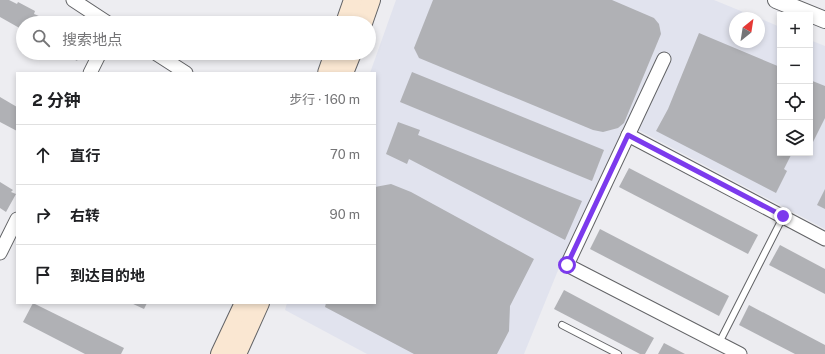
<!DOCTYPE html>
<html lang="zh">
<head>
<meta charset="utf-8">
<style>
  body { margin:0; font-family:"Public Sans","Noto Sans SC",sans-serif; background:#f6f6f6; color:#202124 }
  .controls { position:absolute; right:12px; top:12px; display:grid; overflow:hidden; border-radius:0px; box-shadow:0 2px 6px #0003 }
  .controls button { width:36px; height:36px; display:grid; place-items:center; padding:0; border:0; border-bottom:1px solid #e0e0e0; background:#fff; color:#202124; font:20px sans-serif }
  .compass { position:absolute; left:729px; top:12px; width:36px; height:36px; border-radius:50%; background:#fff; box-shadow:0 2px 6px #0003; rotate:30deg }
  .stop { position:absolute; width:12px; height:12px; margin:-9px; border:3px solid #7c3aed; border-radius:50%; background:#fff }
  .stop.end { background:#7c3aed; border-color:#fff; box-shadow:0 1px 4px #0008 }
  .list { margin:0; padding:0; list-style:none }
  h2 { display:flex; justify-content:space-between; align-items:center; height:52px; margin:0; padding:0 16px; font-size:17px }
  h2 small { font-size:13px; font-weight:400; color:#757577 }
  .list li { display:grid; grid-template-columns:26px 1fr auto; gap:12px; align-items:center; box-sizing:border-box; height:60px; padding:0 16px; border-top:1px solid #e0e0e0 }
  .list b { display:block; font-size:15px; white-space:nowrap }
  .list em { font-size:13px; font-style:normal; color:#757577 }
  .icon { flex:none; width:22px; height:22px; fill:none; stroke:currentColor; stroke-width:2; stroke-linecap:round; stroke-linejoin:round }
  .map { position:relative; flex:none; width:825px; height:354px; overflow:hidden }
  .search { position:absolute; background:#fff; box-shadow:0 2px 6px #0003; left:16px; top:16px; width:360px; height:44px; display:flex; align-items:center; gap:10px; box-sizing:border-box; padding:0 14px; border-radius:22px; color:#757577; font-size:15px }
  .panel { position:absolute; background:#fff; box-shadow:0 2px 6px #0003; left:16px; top:72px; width:360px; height:232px; border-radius:0px }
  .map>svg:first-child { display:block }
  .built { fill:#e1e3ee }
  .building { fill:#b0b1b5 }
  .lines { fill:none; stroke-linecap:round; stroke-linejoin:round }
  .service-casing { stroke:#626366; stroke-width:8 }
  .minor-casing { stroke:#626366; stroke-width:15 }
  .tertiary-casing { stroke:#626366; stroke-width:18 }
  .secondary-casing { stroke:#626366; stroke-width:20 }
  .service { stroke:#fff; stroke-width:6 }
  .minor { stroke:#fff; stroke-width:13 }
  .tertiary { stroke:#fff; stroke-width:16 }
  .secondary { stroke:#fae7d2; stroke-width:18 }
  .route { stroke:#7c3aed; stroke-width:5 }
</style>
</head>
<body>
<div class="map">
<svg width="825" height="354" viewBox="0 0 825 354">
  <rect width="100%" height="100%" fill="#ededf1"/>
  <!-- built -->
  <path class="built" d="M396,0h318l44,18h-23v24h24v-24l21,9v126h30v-113l15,6v183l-196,-104 -12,17 -54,116 -39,96h-157l-82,-44 2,-7h88v-230h-5z"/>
  <!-- building -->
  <g class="building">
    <path d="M0,0h9l8,4 1,-2 17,9 -1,3 22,9h-33v7l-23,-13z"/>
    <path d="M433,0h179l42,18 5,6 2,10 -37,89 -6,5 -15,4 -10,-2 -174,-72 -5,-10z"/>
    <path d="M699,33l81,34v86h12l-8,16 3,2 -11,22 -120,-62 12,-22z"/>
    <path d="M63,53h18l-4,8z"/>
    <path d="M412,72l192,78 -12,31 -192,-79z"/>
    <path d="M810,80l15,6v32l-15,30z"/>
    <path d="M0,97l17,10v24l-17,-9z"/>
    <path d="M398,122l22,8 -2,5 164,66 -17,39 -156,-81 -2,5 -21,-10z"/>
    <path d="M629,168l129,67 -10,19 -129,-67z"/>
    <path d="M0,182l13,8 -2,2 5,2 -10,18 -6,-4z"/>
    <path d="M391,184l20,8 123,67 -24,47 -1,25 -12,23h-83l-89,-47 1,-4h49v-116z"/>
    <path d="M825,189v20l-8,-4z"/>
    <path d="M600,229l129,67 -10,20 -129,-67z"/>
    <path d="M780,245l45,24v25l-56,-29z"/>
    <path d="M564,290l90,48 -9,16h-5l-86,-45z"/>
    <path d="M33,303l91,45 -3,6h-36l-62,-32z"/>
    <path d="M131,303h16l-3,6z"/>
    <path d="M749,305l76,40v9h-30l-56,-29z"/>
    <path d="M664,343l21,11h-27z"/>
  </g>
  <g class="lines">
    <!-- service casing -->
    <g class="service-casing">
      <g id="service">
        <path d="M562,325l56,29"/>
        <path d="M719,343l64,-126"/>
      </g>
    </g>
    <!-- minor casing -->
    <g class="minor-casing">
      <g id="minor">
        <path d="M73,0l35,23"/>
        <path d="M155,53l31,20"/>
        <path d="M664,59l-97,206 173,89"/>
        <path d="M90,73l10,-20"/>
        <path d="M628,135l197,104"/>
        <path d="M0,253l17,-34"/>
      </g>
    </g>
    <!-- tertiary casing -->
    <g class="tertiary-casing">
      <path id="tertiary" d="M776,0l49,20"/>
    </g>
    <!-- secondary casing -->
    <g class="secondary-casing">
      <g id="secondary">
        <path d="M345,23l8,-23"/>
        <path d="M363,23l8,-23"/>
        <path d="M327,73l7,-20"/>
        <path d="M344,73l8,-20"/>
        <path d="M220,354l24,-51"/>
        <path d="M237,354l23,-51"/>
      </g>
    </g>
    <!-- service -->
    <use href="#service" class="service"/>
    <!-- minor -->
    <use href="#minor" class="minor"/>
    <!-- tertiary -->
    <use href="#tertiary" class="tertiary"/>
    <!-- secondary -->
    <use href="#secondary" class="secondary"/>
  </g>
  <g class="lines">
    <!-- route -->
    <path class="route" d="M567,265l61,-130 155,81"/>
  </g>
</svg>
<div class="controls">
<button>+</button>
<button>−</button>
<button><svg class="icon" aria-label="locate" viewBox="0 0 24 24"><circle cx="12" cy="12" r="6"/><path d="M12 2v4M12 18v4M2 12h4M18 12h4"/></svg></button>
<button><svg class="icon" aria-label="layers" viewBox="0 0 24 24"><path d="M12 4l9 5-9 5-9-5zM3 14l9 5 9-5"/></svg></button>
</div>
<svg class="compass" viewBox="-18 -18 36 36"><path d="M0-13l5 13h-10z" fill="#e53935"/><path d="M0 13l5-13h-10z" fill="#757577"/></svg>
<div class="stop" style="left:567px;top:265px"></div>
<div class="stop end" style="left:783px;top:216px"></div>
<div class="search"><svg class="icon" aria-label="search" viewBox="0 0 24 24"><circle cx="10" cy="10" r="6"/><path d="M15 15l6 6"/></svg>搜索地点</div>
<section class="panel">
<h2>2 分钟<small>步行 · 160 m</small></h2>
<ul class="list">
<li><svg class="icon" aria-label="ahead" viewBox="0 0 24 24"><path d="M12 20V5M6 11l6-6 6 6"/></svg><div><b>直行</b></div><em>70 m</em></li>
<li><svg class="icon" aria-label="right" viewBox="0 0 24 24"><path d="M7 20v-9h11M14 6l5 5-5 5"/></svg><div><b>右转</b></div><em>90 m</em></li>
<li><svg class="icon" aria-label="arrive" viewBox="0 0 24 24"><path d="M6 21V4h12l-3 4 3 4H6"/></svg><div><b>到达目的地</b></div></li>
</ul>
</section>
</div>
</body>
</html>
